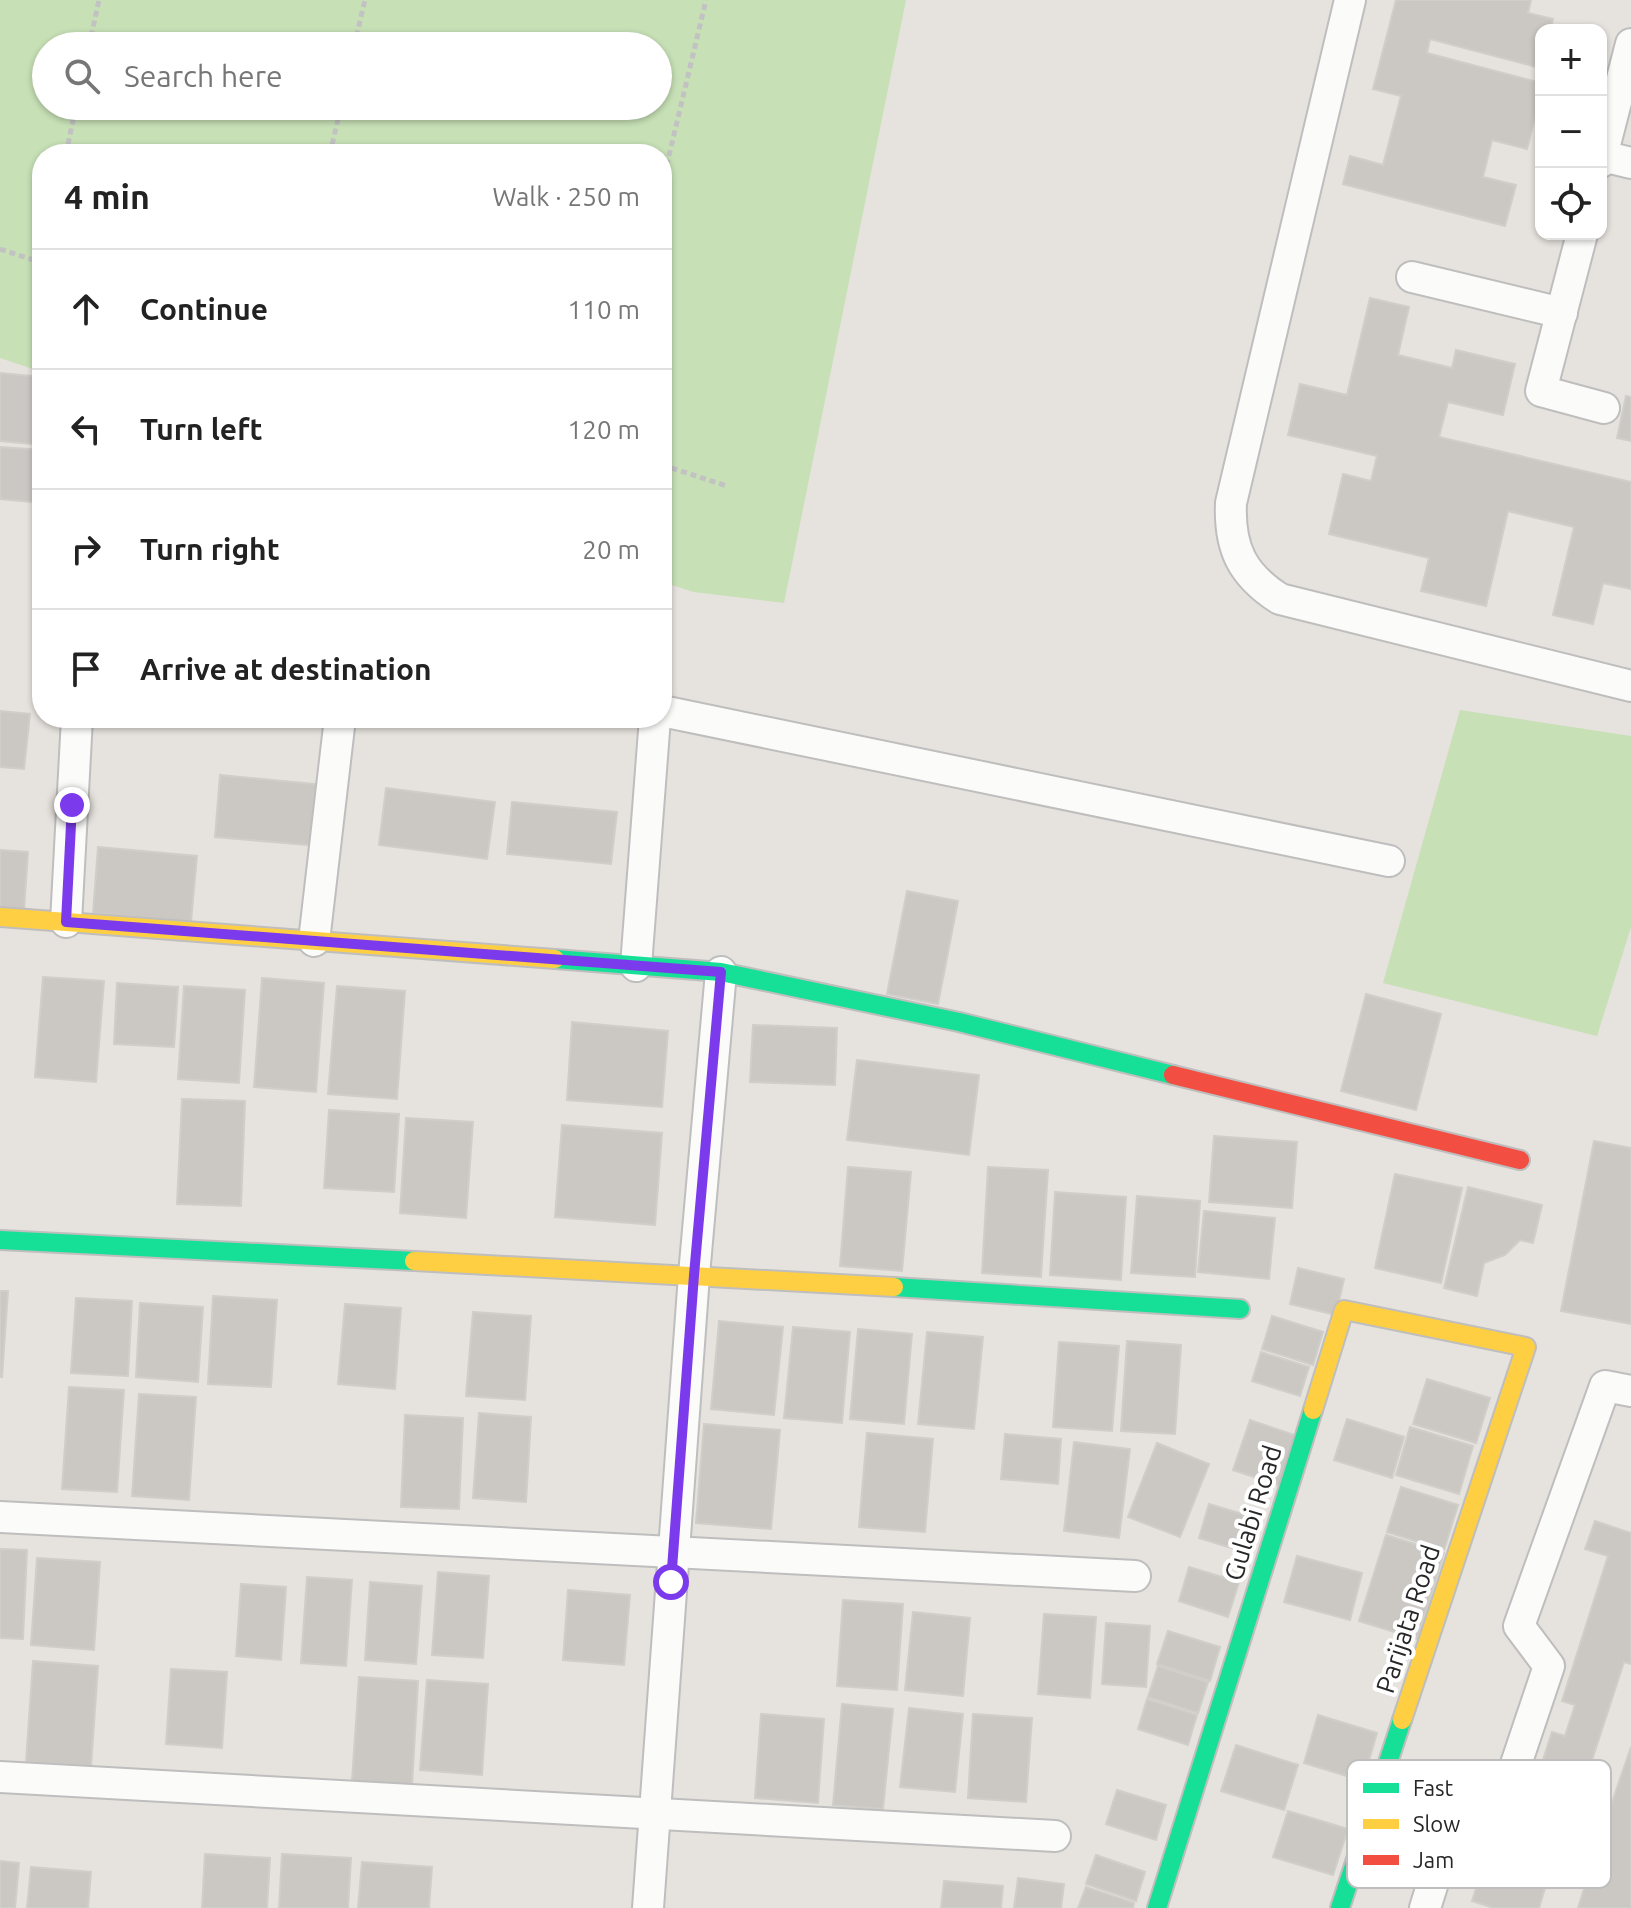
<!DOCTYPE html>
<html lang="en">
<head>
<meta charset="utf-8">
<style>
  body { margin:0; font-family:Ubuntu,sans-serif; background:#f2f2f2; color:#222 }
  .controls { position:absolute; right:24px; top:24px; display:grid; overflow:hidden; border-radius:16px; box-shadow:0 2px 6px #0004 }
  .controls button { width:72px; height:72px; display:grid; place-items:center; padding:0; border:0; border-bottom:2px solid #e0e0e0; background:#fff; color:#222; font:40px sans-serif }
  .stop { position:absolute; width:24px; height:24px; margin:-18px; border:6px solid #7c3aed; border-radius:50%; background:#fff }
  .stop.end { background:#7c3aed; border-color:#fff; box-shadow:0 2px 8px #0008 }
  .list { margin:0; padding:0; list-style:none }
  h2 { display:flex; justify-content:space-between; align-items:center; height:104px; margin:0; padding:0 32px; font-size:34px }
  h2 small { font-size:26px; font-weight:400; color:#767676 }
  .list li { display:grid; grid-template-columns:52px 1fr auto; gap:24px; align-items:center; box-sizing:border-box; height:120px; padding:0 32px; border-top:2px solid #e0e0e0 }
  .list b { display:block; font-size:30px; white-space:nowrap }
  .list em { font-size:26px; font-style:normal; color:#767676 }
  .icon { flex:none; width:44px; height:44px; fill:none; stroke:currentColor; stroke-width:2; stroke-linecap:round; stroke-linejoin:round }
  .map { position:relative; flex:none; width:1631px; height:1908px; overflow:hidden }
  .search { position:absolute; background:#fff; box-shadow:0 2px 6px #0004; left:32px; top:32px; width:640px; height:88px; display:flex; align-items:center; gap:20px; box-sizing:border-box; padding:0 28px; border-radius:44px; color:#767676; font-size:30px }
  .panel { position:absolute; background:#fff; box-shadow:0 2px 6px #0004; left:32px; top:144px; width:640px; height:584px; border-radius:32px }
  .map>svg:first-child { display:block }
  .green { fill:#c7e0b6; fill-rule:evenodd }
  .building { fill:#cbc8c4; stroke:#d0cec9; stroke-width:2 }
  .lines { fill:none; stroke-linecap:round; stroke-linejoin:round }
  .street-casing { stroke:#bfbebe; stroke-width:34 }
  .fast-casing { stroke:#bfbebe; stroke-width:22 }
  .slow-casing { stroke:#bfbebe; stroke-width:22 }
  .jam-casing { stroke:#bfbebe; stroke-width:22 }
  .path { stroke:#c2c2c2; stroke-width:5; stroke-dasharray:6 4; stroke-linecap:butt }
  .street { stroke:#fbfbfa; stroke-width:30 }
  .fast { stroke:#16e098; stroke-width:18 }
  .slow { stroke:#ffcf43; stroke-width:18 }
  .jam { stroke:#f24e42; stroke-width:18 }
  .route { stroke:#7c3aed; stroke-width:10 }
  .labels { text-anchor:middle; stroke-width:8; stroke-linejoin:round; paint-order:stroke }
  .street-label { font-size:26px; fill:#272727; stroke:#fff }
  .key { fill:#fff; stroke:#bebebe; stroke-width:2 }
  .key-label { font-size:22px; fill:#272727 }
</style>
</head>
<body>
<div class="map">
<svg width="1631" height="1908" viewBox="0 0 1631 1908">
  <rect width="100%" height="100%" fill="#e6e2dd"/>
  <!-- green -->
  <g class="green">
    <path d="M0,0h906l-122,603 -90,-11 -32,-10v-428h-620v218l-42,-14zM658,46v60h-612v-60z"/>
    <path d="M1460,710l171,26v191l-34,109 -214,-53z"/>
  </g>
  <!-- building -->
  <g class="building">
    <path d="M1396,0h135l-3,13 25,6 -3,11h-9l-1,38 -110,-29 -3,14 114,30v10l-14,56 -35,-9 -9,37 33,8 -11,41 -162,-42 7,-28 33,9 18,-69 -28,-7z"/>
    <path d="M1370,298l39,9 -11,48 54,13 4,-18 59,14 -12,51 -55,-13 -9,35 192,45v107l-28,-6 -10,41 -40,-9 21,-88 -66,-16 -22,95 -65,-15 8,-33 -100,-24 14,-60 28,7 6,-25 -89,-21 12,-51 47,11z"/>
    <path d="M0,373l42,4v68l-42,-4z"/>
    <path d="M1626,396l5,1v44l-14,-3z"/>
    <path d="M0,447l42,3v53l-42,-4z"/>
    <path d="M0,711l30,3 -6,55 -24,-2z"/>
    <path d="M220,775l104,10 -5,61 -104,-9z"/>
    <path d="M386,788l109,14 -8,57 -108,-14z"/>
    <path d="M512,802l105,10 -6,52 -104,-10z"/>
    <path d="M98,847l99,9 -6,66 -98,-9z"/>
    <path d="M0,850l28,2 -4,58 -24,-2z"/>
    <path d="M907,891l51,10 -20,103 -51,-10z"/>
    <path d="M43,977l61,4 -8,101 -61,-5z"/>
    <path d="M262,978l62,5 -8,109 -62,-5z"/>
    <path d="M117,983l61,4 -4,60 -60,-3z"/>
    <path d="M184,986l61,4 -6,93 -61,-4z"/>
    <path d="M337,986l68,5 -8,108 -69,-5z"/>
    <path d="M1366,994l75,20 -25,96 -75,-19z"/>
    <path d="M572,1022l96,9 -6,76 -95,-7z"/>
    <path d="M753,1025l84,3 -2,57 -85,-3z"/>
    <path d="M857,1060l122,15 -10,80 -122,-15z"/>
    <path d="M182,1099l63,2 -4,105 -64,-2z"/>
    <path d="M329,1110l70,4 -5,78 -70,-4z"/>
    <path d="M406,1118l67,4 -7,96 -66,-5z"/>
    <path d="M562,1125l100,8 -7,92 -100,-8z"/>
    <path d="M1214,1136l83,6 -5,66 -83,-6z"/>
    <path d="M1594,1141l37,7v176l-70,-13z"/>
    <path d="M848,1167l63,5 -9,99 -62,-5z"/>
    <path d="M988,1167l60,3 -7,107 -59,-4z"/>
    <path d="M1395,1174l67,14 -21,95 -66,-15z"/>
    <path d="M1468,1187l74,18 -9,38 -13,-3 -15,15 -21,8 -7,33 -33,-8z"/>
    <path d="M1055,1192l71,5 -5,83 -71,-5z"/>
    <path d="M1137,1196l63,5 -5,76 -64,-4z"/>
    <path d="M1204,1211l71,7 -6,61 -71,-7z"/>
    <path d="M1298,1268l46,11 -8,36 -46,-11z"/>
    <path d="M0,1291h8l-6,86h-2z"/>
    <path d="M213,1296l64,4 -6,87 -63,-3z"/>
    <path d="M76,1298l56,3 -4,75 -57,-3z"/>
    <path d="M140,1303l63,4 -5,75 -62,-5z"/>
    <path d="M345,1304l56,4 -6,81 -57,-5z"/>
    <path d="M473,1312l58,4 -6,84 -59,-4z"/>
    <path d="M1272,1316l51,16 -10,33 -51,-16z"/>
    <path d="M719,1321l64,6 -9,88 -63,-6z"/>
    <path d="M793,1327l57,5 -8,91 -58,-5z"/>
    <path d="M858,1329l54,5 -8,90 -54,-5z"/>
    <path d="M927,1332l56,5 -9,92 -56,-5z"/>
    <path d="M1127,1341l54,4 -6,89 -54,-3z"/>
    <path d="M1059,1342l60,4 -7,85 -59,-4z"/>
    <path d="M1261,1352l48,15 -9,29 -48,-15z"/>
    <path d="M1427,1379l63,19 -14,45 -63,-19z"/>
    <path d="M69,1387l55,3 -7,102 -55,-3z"/>
    <path d="M139,1394l57,3 -7,103 -57,-4z"/>
    <path d="M479,1413l52,4 -5,85 -53,-4z"/>
    <path d="M405,1415l58,3 -4,91 -58,-2z"/>
    <path d="M1347,1419l57,18 -12,41 -58,-18z"/>
    <path d="M1250,1420l47,16 -16,50 -48,-16z"/>
    <path d="M704,1424l76,6 -9,99 -75,-6z"/>
    <path d="M1410,1427l63,19 -14,48 -63,-19z"/>
    <path d="M867,1433l66,6 -8,93 -66,-5z"/>
    <path d="M1005,1434l56,5 -3,45 -57,-5z"/>
    <path d="M1074,1442l56,7 -11,89 -55,-7z"/>
    <path d="M1157,1443l52,21 -29,73 -52,-20z"/>
    <path d="M1401,1487l57,18 -14,45 -57,-18z"/>
    <path d="M1209,1504l50,15 -11,34 -49,-15z"/>
    <path d="M1595,1521l36,12v131l-7,-2 -45,138 30,11 22,-64v161h-53l15,-48 -36,-12 -18,60h-45l-22,-7 10,-31 23,7 47,-145 13,4 10,-31 -13,-4 46,-145 -23,-7z"/>
    <path d="M1386,1535l58,18 -27,86 -58,-18z"/>
    <path d="M0,1549l27,1 -4,89 -23,-1z"/>
    <path d="M1297,1556l65,17 -12,47 -66,-18z"/>
    <path d="M37,1558l63,4 -6,88 -63,-5z"/>
    <path d="M1189,1567l50,15 -11,35 -49,-16z"/>
    <path d="M438,1572l51,4 -6,82 -51,-3z"/>
    <path d="M307,1577l45,3 -6,86 -45,-3z"/>
    <path d="M370,1582l52,4 -6,78 -51,-4z"/>
    <path d="M241,1584l45,3 -5,73 -45,-4z"/>
    <path d="M568,1590l62,5 -6,70 -61,-5z"/>
    <path d="M843,1600l60,4 -6,86 -60,-4z"/>
    <path d="M913,1612l57,6 -7,78 -58,-6z"/>
    <path d="M1044,1614l52,3 -6,81 -52,-4z"/>
    <path d="M1106,1623l44,3 -4,61 -44,-3z"/>
    <path d="M1168,1631l52,16 -10,34 -53,-17z"/>
    <path d="M33,1661l65,5 -7,100 -65,-4z"/>
    <path d="M1158,1666l50,16 -10,31 -50,-16z"/>
    <path d="M171,1669l56,3 -5,76 -56,-4z"/>
    <path d="M359,1677l59,4 -6,104 -60,-4z"/>
    <path d="M427,1680l61,4 -6,91 -62,-5z"/>
    <path d="M1147,1699l50,16 -9,30 -50,-16z"/>
    <path d="M842,1704l51,5 -10,100 -50,-4z"/>
    <path d="M909,1708l54,6 -8,78 -55,-5z"/>
    <path d="M761,1714l63,5 -6,84 -63,-5z"/>
    <path d="M973,1714l59,4 -6,84 -58,-4z"/>
    <path d="M1318,1715l59,18 -14,48 -59,-18z"/>
    <path d="M1236,1745l62,20 -14,45 -63,-19z"/>
    <path d="M1117,1790l49,15 -10,35 -50,-16z"/>
    <path d="M1288,1811l60,18 -15,46 -60,-18z"/>
    <path d="M205,1854l65,4 -3,50h-65z"/>
    <path d="M282,1854l69,4 -3,50h-69z"/>
    <path d="M1096,1855l49,17 -9,29 -50,-17z"/>
    <path d="M0,1861l19,2 -4,45h-15z"/>
    <path d="M362,1862l70,5 -3,41h-71z"/>
    <path d="M31,1867l60,5 -3,36h-61z"/>
    <path d="M1018,1878l46,6 -3,24h-47z"/>
    <path d="M944,1881l59,5 -2,22h-60z"/>
    <path d="M1086,1887l48,16 -1,5h-55z"/>
  </g>
  <g class="lines">
    <!-- street casing -->
    <g class="street-casing">
      <g id="street">
        <path d="M1350,0l-119,503c-2,45 11,72 49,96l351,87"/>
        <path d="M1602,156l29,-112"/>
        <path d="M1601,162l1,-6 29,7"/>
        <path d="M1582,234l-41,157 63,17"/>
        <path d="M1412,277l150,36"/>
        <path d="M662,711l727,150"/>
        <path d="M66,922l11,-204"/>
        <path d="M314,941l26,-223"/>
        <path d="M636,966l19,-248"/>
        <path d="M0,1517l1135,59"/>
        <path d="M0,1777l1055,59"/>
        <path d="M648,1908l46,-633 27,-303"/>
        <path d="M1425,1908l35,-111 53,-24 36,-107 -30,-40 86,-240 26,5"/>
      </g>
    </g>
    <!-- fast casing -->
    <g class="fast-casing">
      <g id="fast">
        <path d="M555,959l166,13 238,50 214,53"/>
        <path d="M0,1240l414,21"/>
        <path d="M894,1287l346,22"/>
        <path d="M1157,1908l156,-498"/>
        <path d="M1340,1908l62,-188"/>
      </g>
    </g>
    <!-- slow casing -->
    <g class="slow-casing">
      <g id="slow">
        <path d="M0,917l555,42"/>
        <path d="M414,1261l480,26"/>
        <path d="M1313,1410l31,-100 182,37 -124,373"/>
      </g>
    </g>
    <!-- jam casing -->
    <g class="jam-casing">
      <path id="jam" d="M1173,1075l347,85"/>
    </g>
    <!-- path -->
    <g class="path">
      <path d="M89,46l10,-46"/>
      <path d="M354,46l11,-46"/>
      <path d="M66,154l10,-48"/>
      <path d="M330,154l11,-48"/>
      <path d="M662,185l44,-185"/>
      <path d="M0,249l42,14"/>
      <path d="M662,465l65,21"/>
    </g>
    <!-- street -->
    <use href="#street" class="street"/>
    <!-- fast -->
    <use href="#fast" class="fast"/>
    <!-- slow -->
    <use href="#slow" class="slow"/>
    <!-- jam -->
    <use href="#jam" class="jam"/>
  </g>
  <g class="lines">
    <!-- route -->
    <path class="route" d="M72,805l-6,117 655,50 -27,303 -23,307"/>
  </g>
  <g class="labels">
    <!-- street labels -->
    <g class="street-label">
      <text transform="translate(1253 1513) rotate(-73)" y="9">Gulabi Road</text>
      <text transform="translate(1408 1619) rotate(-72)" y="9">Parijata Road</text>
    </g>
  </g>
  <!-- legend -->
  <rect x="1347" y="1760" width="264" height="128" rx="12" class="key"/>
  <rect x="1363" y="1783" width="36" height="10" fill="#16e098"/>
  <rect x="1363" y="1819" width="36" height="10" fill="#ffcf43"/>
  <rect x="1363" y="1855" width="36" height="10" fill="#f24e42"/>
  <g class="key-label">
    <text x="1413" y="1796">Fast</text>
    <text x="1413" y="1832">Slow</text>
    <text x="1413" y="1868">Jam</text>
  </g>
</svg>
<div class="controls">
<button>+</button>
<button>−</button>
<button><svg class="icon" aria-label="locate" viewBox="0 0 24 24"><circle cx="12" cy="12" r="6"/><path d="M12 2v4M12 18v4M2 12h4M18 12h4"/></svg></button>
</div>
<div class="stop" style="left:671px;top:1582px"></div>
<div class="stop end" style="left:72px;top:805px"></div>
<div class="search"><svg class="icon" aria-label="search" viewBox="0 0 24 24"><circle cx="10" cy="10" r="6"/><path d="M15 15l6 6"/></svg>Search here</div>
<section class="panel">
<h2>4 min<small>Walk · 250 m</small></h2>
<ul class="list">
<li><svg class="icon" aria-label="ahead" viewBox="0 0 24 24"><path d="M12 20V5M6 11l6-6 6 6"/></svg><div><b>Continue</b></div><em>110 m</em></li>
<li><svg class="icon" aria-label="left" viewBox="0 0 24 24"><path d="M17 20v-9H6M10 6l-5 5 5 5"/></svg><div><b>Turn left</b></div><em>120 m</em></li>
<li><svg class="icon" aria-label="right" viewBox="0 0 24 24"><path d="M7 20v-9h11M14 6l5 5-5 5"/></svg><div><b>Turn right</b></div><em>20 m</em></li>
<li><svg class="icon" aria-label="arrive" viewBox="0 0 24 24"><path d="M6 21V4h12l-3 4 3 4H6"/></svg><div><b>Arrive at destination</b></div></li>
</ul>
</section>
</div>
</body>
</html>
